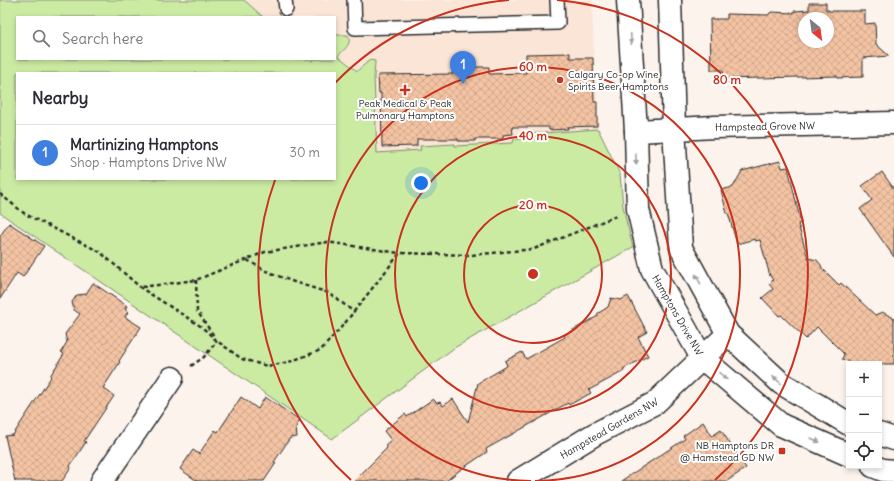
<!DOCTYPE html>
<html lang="en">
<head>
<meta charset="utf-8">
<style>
  body { margin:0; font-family:Delius,sans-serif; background:#f7f7f7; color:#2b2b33 }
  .controls { position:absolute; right:12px; bottom:12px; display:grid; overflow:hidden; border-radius:0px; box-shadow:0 2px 6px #0003 }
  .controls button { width:36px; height:36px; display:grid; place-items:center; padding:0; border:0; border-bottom:1px solid #e1e1e2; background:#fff; color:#2b2b33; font:20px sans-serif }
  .compass { position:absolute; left:798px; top:12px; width:36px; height:36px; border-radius:50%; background:#fff; box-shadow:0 2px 6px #0003; rotate:151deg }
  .you { position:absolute; left:421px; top:183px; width:14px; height:14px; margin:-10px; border:3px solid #fff; border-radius:50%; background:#1a73e8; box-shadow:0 0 0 6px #1a73e833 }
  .badge { display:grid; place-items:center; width:26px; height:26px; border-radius:50%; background:#c8321e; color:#fff; font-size:13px; font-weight:700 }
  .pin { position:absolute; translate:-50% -33px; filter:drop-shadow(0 1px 2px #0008) }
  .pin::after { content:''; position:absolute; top:21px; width:14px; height:12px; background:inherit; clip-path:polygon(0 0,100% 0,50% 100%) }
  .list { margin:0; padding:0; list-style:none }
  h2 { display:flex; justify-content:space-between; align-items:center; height:52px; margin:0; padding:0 16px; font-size:17px }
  h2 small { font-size:13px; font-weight:400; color:#7c7c81 }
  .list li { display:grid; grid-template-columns:26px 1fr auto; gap:12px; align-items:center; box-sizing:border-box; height:56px; padding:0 16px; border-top:1px solid #e1e1e2 }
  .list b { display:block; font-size:15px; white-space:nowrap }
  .list p { margin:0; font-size:13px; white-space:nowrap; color:#7c7c81 }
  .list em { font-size:13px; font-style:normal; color:#7c7c81 }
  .icon { flex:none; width:22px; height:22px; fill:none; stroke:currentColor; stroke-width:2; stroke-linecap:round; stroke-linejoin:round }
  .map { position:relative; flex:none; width:894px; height:481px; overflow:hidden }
  .search { position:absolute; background:#fff; box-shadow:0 2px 6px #0003; left:16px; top:16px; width:320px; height:44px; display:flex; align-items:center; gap:10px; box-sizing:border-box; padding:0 14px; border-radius:0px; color:#7c7c81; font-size:15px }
  .panel { position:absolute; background:#fff; box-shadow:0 2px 6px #0003; left:16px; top:72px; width:320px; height:108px; border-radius:0px }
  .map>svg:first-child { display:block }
  .built { fill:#fae5d7 }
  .green { fill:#cbeba3; stroke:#7b8b67; fill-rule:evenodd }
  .building { fill:url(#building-cross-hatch); stroke:#2b2b2b; fill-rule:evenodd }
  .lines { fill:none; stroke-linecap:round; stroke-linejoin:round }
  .lane-casing { stroke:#2b2b2b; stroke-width:16 }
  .street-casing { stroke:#2b2b2b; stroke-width:25 }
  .secondary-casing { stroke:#2b2b2b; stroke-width:25 }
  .path { stroke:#2b2b2b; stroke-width:2.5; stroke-dasharray:4 3; stroke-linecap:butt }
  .lane { stroke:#fff; stroke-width:13 }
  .street { stroke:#fff; stroke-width:22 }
  .secondary { stroke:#fff; stroke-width:22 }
  .oneway { fill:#a0a0a0 }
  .ring { fill:none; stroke:#c8321e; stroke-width:2 }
  .poi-dot { fill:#c8321e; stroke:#fff; stroke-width:1.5 }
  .labels { text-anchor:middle; stroke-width:4; stroke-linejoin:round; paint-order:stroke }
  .poi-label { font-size:10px; fill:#2b2b2b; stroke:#fff; text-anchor:start }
  .street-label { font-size:10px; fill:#2b2b2b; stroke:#fff }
  .centre { fill:#c8321e; stroke:#fff; stroke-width:2 }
  .ring-label { font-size:12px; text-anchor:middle; font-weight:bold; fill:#c8321e; stroke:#fff; stroke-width:4; stroke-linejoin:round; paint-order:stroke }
</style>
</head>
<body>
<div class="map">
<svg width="894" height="481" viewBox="0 0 894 481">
  <defs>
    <pattern id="building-cross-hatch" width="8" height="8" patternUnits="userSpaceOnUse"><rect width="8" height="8" fill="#f3c3a3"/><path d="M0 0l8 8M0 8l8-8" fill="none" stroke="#d0a88c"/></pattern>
  </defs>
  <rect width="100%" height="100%" fill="#fdf3ed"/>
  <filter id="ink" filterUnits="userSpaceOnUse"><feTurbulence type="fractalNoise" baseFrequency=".025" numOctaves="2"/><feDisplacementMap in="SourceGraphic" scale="8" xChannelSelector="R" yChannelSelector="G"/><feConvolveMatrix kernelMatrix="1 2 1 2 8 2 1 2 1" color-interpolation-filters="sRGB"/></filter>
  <g filter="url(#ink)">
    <!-- built -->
    <path class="built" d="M244,0h348l2,58 5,68 -1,3 -69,5v5h-15l-1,4 -59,3 1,-1 -35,1 1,4 -44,3 -3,-76 1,-16 -5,-1 -12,11 -20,-16 9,-9 1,-11h-13v-18h-72z"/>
    <!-- green -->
    <path class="green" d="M0,0h244l19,17h-246v42h292l3,2 2,-2h21v-24h13c5,9 -5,15 -10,21l19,15 13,-11 5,1 -1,16 3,76 44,-3 -1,-4 35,-2v2l58,-3 1,-4h14l1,-5 69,-5 22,45 3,32 4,18 6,23 -179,101 -122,91 -332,-226zM17,73h318v106h-318z"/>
    <!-- building -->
    <g class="building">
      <path d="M809,3h17v7h3v1h36v13l10,-1 1,21 13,12 -26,2v19l-26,1v-2l-113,3 -1,-9h-12l-1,-51h17v-5l41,1 3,-3 23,1v-2l15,-1zM804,18h24v24h-24z"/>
      <path d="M570,53v5h23l1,44h3v24l-30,1 1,2 -19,1v-3h-37l1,7 -10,1v4h-28v2h-17v-2h-41v7l-35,1 -1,-54h-2l-1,-18 75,-1 -1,-7h37v7l37,-1v-19z"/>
      <path d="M780,161l2,7 6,-1 13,56 -3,1 10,34 9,2 4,5 1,3 17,17 2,-2 34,32 7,-3 12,6v46h-38l-14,-5 2,-5 -27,-27 -11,12 -25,-24 -2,1 -17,-18 11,-9 -4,-5 4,-4 -3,-4 -10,-36 -5,1v-2l-18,5 -9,-31 -1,1 -6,-24 12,-3 9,-16z"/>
      <path d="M882,172l12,17v68l-34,-48 12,-9 -10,-14z"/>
      <path d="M9,223l35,23 -21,31 -6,-4 -17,26v-63z"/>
      <path d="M93,283l34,23 -2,3 3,3 -3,5 16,10 -22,34 1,1 -17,26 11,8 -30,45 2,1 -16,24 1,2 -9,13h-47l-10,-45 8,-1 38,-58 -1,-1 14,-22 -3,-2 6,-10 -2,-8 15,-20 -6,-4 -2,-8 5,-7 9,-1z"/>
      <path d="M628,296l19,36 -9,5 10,19 -25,13 1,2 -35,19 2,3 -22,12 -1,-2 -82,46 1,3 -27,18 -14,11h-92l33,-33 -2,-3 6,-5 -7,-9 21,-17 2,3 26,-18 4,4 3,-1 3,4 10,-7 15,23 10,-39 29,-17 -2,-5 17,-9 4,7 39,-22 -1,-2 34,-19 -1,-2 11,-7 3,-9 10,2z"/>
      <path d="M241,397l17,12 7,-12 35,23 -4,7 1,10 -7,1 -16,24 2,1 -12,18h-67l-17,-12 13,-19 6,4 16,-24 3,2z"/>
      <path d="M703,422l9,14 9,-6 25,38 -19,13h-106l64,-42 -2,-3z"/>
    </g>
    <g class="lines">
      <!-- lane casing -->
      <g class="lane-casing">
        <g id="lane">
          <path d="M285,0l1,9"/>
          <path d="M354,0l1,28 203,-5 -1,-23"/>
        </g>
      </g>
      <!-- street casing -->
      <g class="street-casing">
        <g id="street">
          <path d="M636,131l79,-4 179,-4"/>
          <path d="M102,481l70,-103"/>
          <path d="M518,481l77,-47 60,-31 73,-69"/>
        </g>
      </g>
      <!-- secondary casing -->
      <g class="secondary-casing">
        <g id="secondary">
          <path d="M628,0l8,131 2,78 14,60 50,89 79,67 68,30"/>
          <path d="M670,0l4,128 7,120 47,86 53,49 68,41"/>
          <path d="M879,434l15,5"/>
          <path d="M873,466l10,4 11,1"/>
        </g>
      </g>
      <!-- path -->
      <g class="path">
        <path d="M0,194l25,20 75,38 41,36 61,39 15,14 25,18 25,7 22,-4 32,-12 24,-27 55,-70 71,2 63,-6 82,-33"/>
        <path d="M247,260l19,11 25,10 38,12 25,19"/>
        <path d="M196,280l1,31 17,25"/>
        <path d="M142,287l54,-7 69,-28 62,-10 72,11"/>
        <path d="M191,366l13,-9 13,-16"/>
      </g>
      <!-- lane -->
      <use href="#lane" class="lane"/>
      <!-- street -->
      <use href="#street" class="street"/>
      <!-- secondary -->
      <use href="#secondary" class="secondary"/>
    </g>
    <!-- one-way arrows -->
    <defs><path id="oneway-solid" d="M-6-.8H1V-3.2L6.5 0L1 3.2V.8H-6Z"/></defs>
    <g class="oneway">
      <use href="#oneway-solid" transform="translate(631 39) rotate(87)"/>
      <use href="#oneway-solid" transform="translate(636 159) rotate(88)"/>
      <use href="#oneway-solid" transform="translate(698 279) rotate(-118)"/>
      <use href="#oneway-solid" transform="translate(723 376) rotate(41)"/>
      <use href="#oneway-solid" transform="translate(777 380) rotate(-139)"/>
      <use href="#oneway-solid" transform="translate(815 440) rotate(24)"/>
    </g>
  </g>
  <!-- distance rings -->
  <g class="ring">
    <circle cx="533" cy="274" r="69"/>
    <circle cx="533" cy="274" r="138"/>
    <path d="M531 481A207 207 0 1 1 535 481"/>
    <path d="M351 480A275 275 0 0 1 275 180M335 83A275 275 0 0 1 509 0M557 0A275 275 0 0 1 715 480"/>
  </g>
  <!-- markers -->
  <g class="poi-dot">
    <circle cx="560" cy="80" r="4"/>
    <path d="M403 84h4v4h4v4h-4v4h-4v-4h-4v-4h4z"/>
    <rect x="778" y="447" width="8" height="8" rx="2"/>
  </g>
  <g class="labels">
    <!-- poi labels -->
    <g class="poi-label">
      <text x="568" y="78">Calgary Co-op Wine<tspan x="568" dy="12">Spirits Beer Hamptons</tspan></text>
      <text x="405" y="107" text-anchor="middle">Peak Medical &amp; Peak<tspan x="405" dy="12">Pulmonary Hamptons</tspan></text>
      <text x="774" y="449" text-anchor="end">NB Hamptons DR<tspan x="774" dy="12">@ Hamstead GD NW</tspan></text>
    </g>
    <!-- street labels -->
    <g class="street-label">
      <text transform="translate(765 126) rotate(-1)" y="4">Hampstead Grove NW</text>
      <text transform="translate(678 315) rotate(60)" y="4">Hamptons Drive NW</text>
      <text transform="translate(609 428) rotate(-30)" y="4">Hampstead Gardens NW</text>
    </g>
  </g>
  <circle cx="533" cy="274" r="6" class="centre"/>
  <g class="ring-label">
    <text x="533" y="71">60 m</text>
    <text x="727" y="84">80 m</text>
    <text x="533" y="140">40 m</text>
    <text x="533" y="209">20 m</text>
  </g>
</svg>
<div class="controls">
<button>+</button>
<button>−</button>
<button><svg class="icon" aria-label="locate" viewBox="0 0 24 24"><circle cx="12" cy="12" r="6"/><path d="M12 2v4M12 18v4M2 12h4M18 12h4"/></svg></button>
</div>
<svg class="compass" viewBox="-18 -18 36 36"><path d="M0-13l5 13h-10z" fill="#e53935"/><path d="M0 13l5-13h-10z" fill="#7c7c81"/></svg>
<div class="you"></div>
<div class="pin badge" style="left:463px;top:84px;background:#3f7fe0">1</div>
<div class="search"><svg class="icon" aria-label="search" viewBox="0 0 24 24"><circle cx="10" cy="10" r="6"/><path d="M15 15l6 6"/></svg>Search here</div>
<section class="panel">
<h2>Nearby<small></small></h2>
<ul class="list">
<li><span class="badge" style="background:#3f7fe0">1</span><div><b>Martinizing Hamptons</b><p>Shop · Hamptons Drive NW</p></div><em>30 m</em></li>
</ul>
</section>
</div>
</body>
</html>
